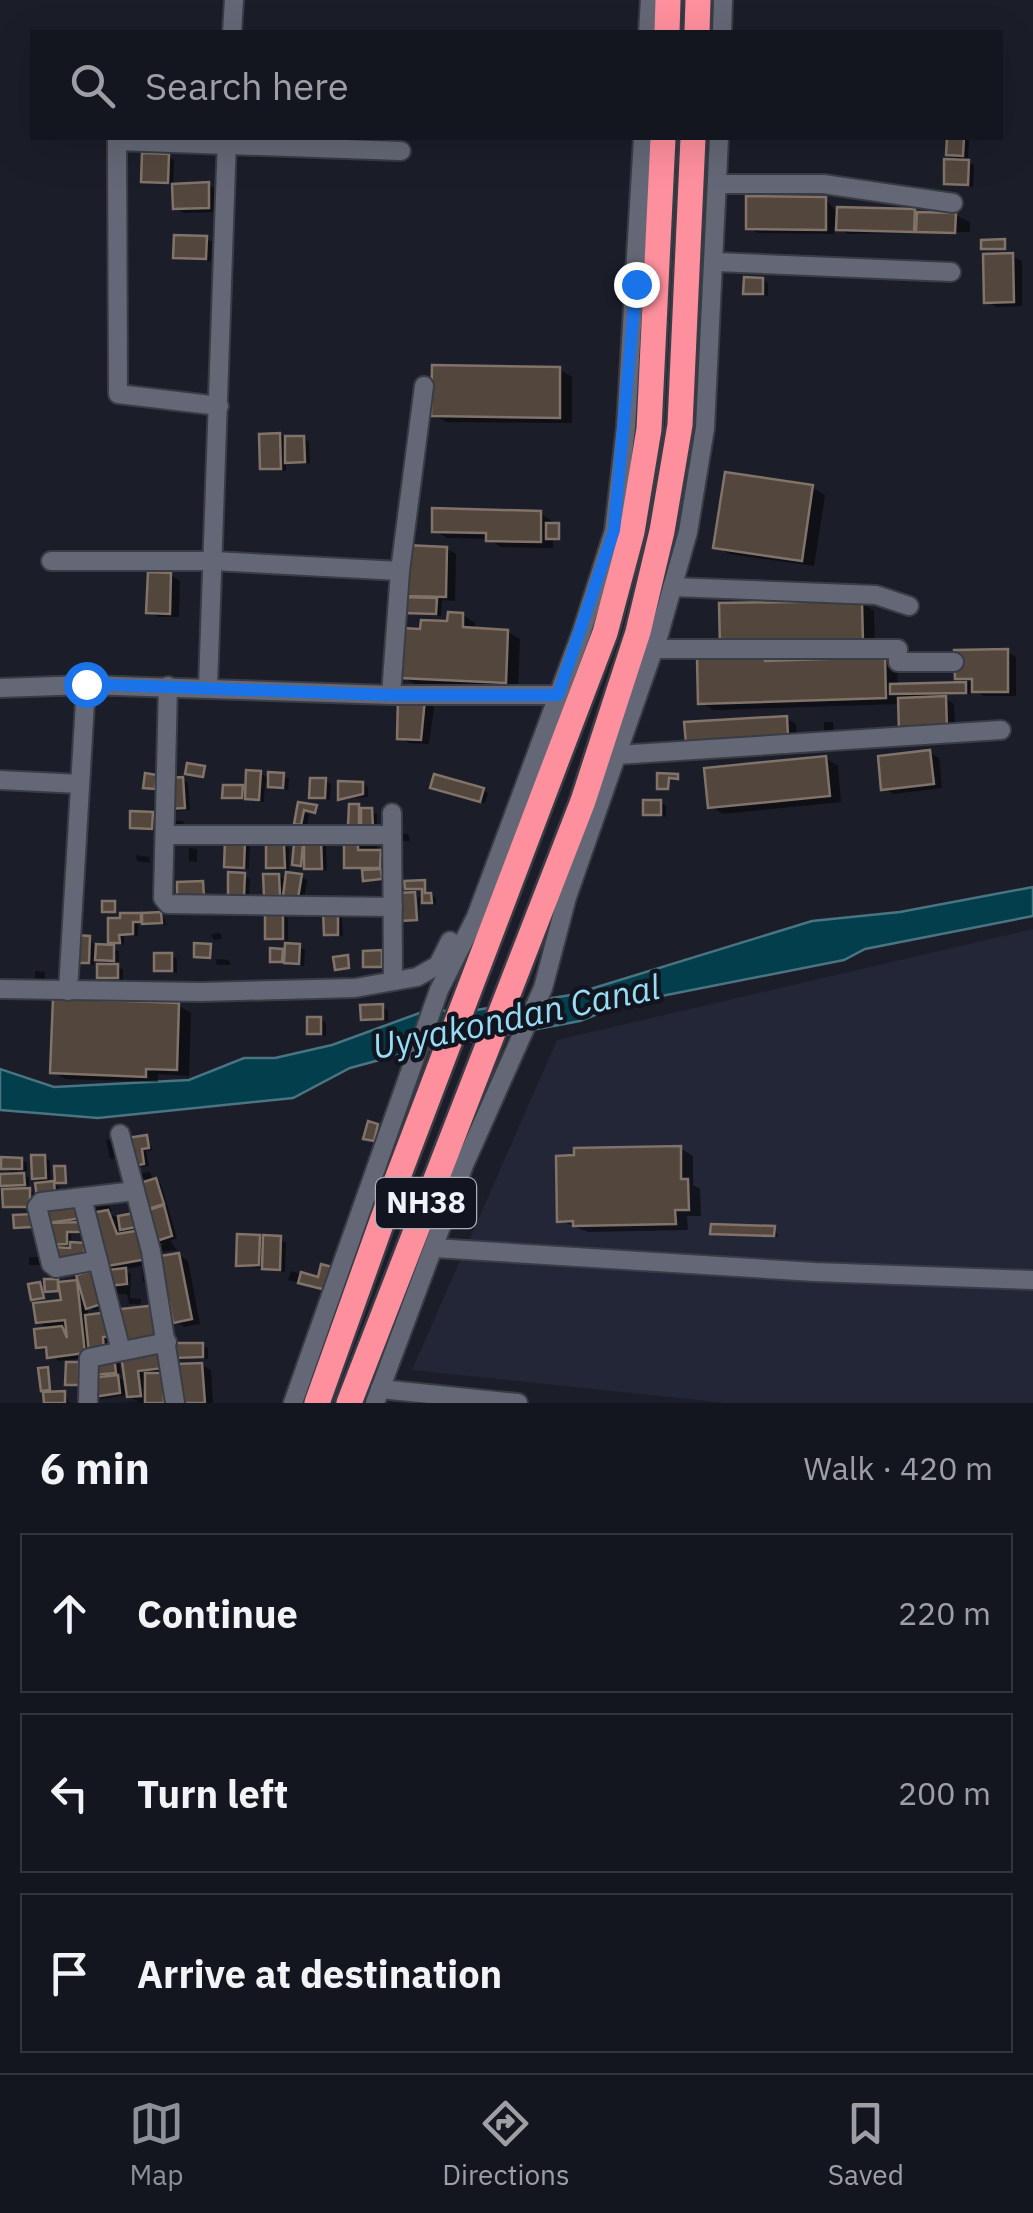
<!DOCTYPE html>
<html lang="en">
<head>
<meta charset="utf-8">
<style>
  body { margin:0; font-family:"IBM Plex Sans",sans-serif; background:#21232c; color:#f1f3f6 }
  .stop { position:absolute; width:30px; height:30px; margin:-22px; border:8px solid #1a73e8; border-radius:50%; background:#fff }
  .stop.end { background:#1a73e8; border-color:#fff; box-shadow:0 2px 10px #0008 }
  .list { margin:0; padding:0; list-style:none }
  h2 { display:flex; justify-content:space-between; align-items:center; height:130px; margin:0; padding:0 40px; font-size:42px }
  h2 small { font-size:32px; font-weight:400; color:#9d9fa4 }
  .list li { display:grid; grid-template-columns:65px 1fr auto; gap:30px; align-items:center; box-sizing:border-box; height:160px; margin:0 20px 20px; padding:0 20px; border:2px solid #33353d; border-radius:0px }
  .list b { display:block; font-size:38px; white-space:nowrap }
  .list em { font-size:32px; font-style:normal; color:#9d9fa4 }
  .icon { flex:none; width:55px; height:55px; fill:none; stroke:currentColor; stroke-width:2; stroke-linecap:round; stroke-linejoin:round }
  .map { position:relative; flex:none; width:1033px; height:1403px; overflow:hidden }
  .search { position:absolute; background:#14161f; box-shadow:0 10px 40px #0002; left:30px; right:30px; top:30px; height:110px; display:flex; align-items:center; gap:25px; box-sizing:border-box; padding:0 35px; border-radius:0px; color:#9d9fa4; font-size:38px }
  .sheet { height:670px; background:#14161f }
  nav { display:flex; justify-content:space-around; align-items:center; box-sizing:border-box; height:140px; border-top:2px solid #33353d; background:#14161f; font-size:28px; color:#9d9fa4 }
  nav a { display:grid; justify-items:center; gap:5px }
  nav .on { color:#8c9099 }
  .map>svg:first-child { display:block }
  .built { fill:#222637 }
  .water { fill:#033e4d; stroke:#4a7481; stroke-width:2.5 }
  .shadow { fill:#0007 }
  .building { fill:#53463d; stroke:#817369; stroke-width:2.5 }
  .lines { fill:none; stroke-linecap:round; stroke-linejoin:round }
  .minor-casing { stroke:#3a3c45; stroke-width:22 }
  .highway-casing { stroke:#3a3c45; stroke-width:30 }
  .minor { stroke:#646876; stroke-width:18 }
  .highway { stroke:#fe8f9d; stroke-width:25 }
  .route { stroke:#1a73e8; stroke-width:12 }
  .labels { text-anchor:middle; stroke-width:9; stroke-linejoin:round; paint-order:stroke }
  .shield { fill:#121520; stroke:#aeb0b9; stroke-width:2.5 }
  .shield-label { font-size:30px; font-weight:bold; fill:#f1f3fb }
  .water-label { font-size:35px; font-style:italic; fill:#96ddf5; stroke:#121520 }
</style>
</head>
<body>
<div class="map">
<svg width="1033" height="1403" viewBox="0 0 1033 1403">
  <rect width="100%" height="100%" fill="#1b1e29"/>
  <!-- built -->
  <path class="built" d="M1033,929v474h-307l-314,-33 145,-330z"/>
  <!-- water -->
  <path class="water" d="M1033,887v29l-168,33 -21,11 -218,43 -46,18 -182,34 -48,13 -57,30 -195,20 -98,-8v-41l54,18 135,-7 55,-22h31l57,-13 93,-34 51,-1 95,-15 241,-74 88,-9z"/>
  <!-- shadow -->
  <g class="shadow">
    <path d="M950,138l19,2 -1,18 -9,-1 15,8 -1,22 -27,-4 17,-21 -14,-8z"/>
    <path d="M168,157l6,3 -1,25 -29,-4z"/>
    <path d="M208,185l9,5 1,22 -34,1 -9,-5z"/>
    <path d="M826,200l9,10 120,5 15,7v10l-122,2 -14,-7v7l-76,-1 -10,-5z"/>
    <path d="M206,239l6,3 -1,19 -36,-4z"/>
    <path d="M1012,256l10,5v45l-26,1 -9,-6z"/>
    <path d="M763,280l5,3v13l-22,-3z"/>
    <path d="M560,370l12,7v46l-126,-1 -13,-8z"/>
    <path d="M280,435l29,6 1,23 -24,-4v11l-23,-3z"/>
    <path d="M812,487l13,8 -11,71 -85,-12 -13,-8z"/>
    <path d="M540,513l20,14v11h-7v10l-52,-1 -13,-8 -41,-1 -12,-7z"/>
    <path d="M447,549l9,5 -1,47 -13,-1 -1,16 -36,-4 10,-12 -9,-6z"/>
    <path d="M171,575l9,6 -1,36h-21l-9,-6z"/>
    <path d="M862,603l12,8 1,39 -140,3z"/>
    <path d="M463,615l12,8v8l33,1 12,7 -2,50 -103,-5 -13,-7 20,-45z"/>
    <path d="M1007,652l9,5v39h-32l-13,-7v5l-31,1 14,9 1,30 -55,-30 -187,6 -13,-8 64,-44 9,5 112,-3 12,7 1,19 70,-2 -11,-6z"/>
    <path d="M425,702l9,5 -5,37 -20,-1 -9,-5z"/>
    <path d="M786,718l10,6 1,17 -100,6z"/>
    <path d="M824,722h9l1,16h-10z"/>
    <path d="M930,753l9,5 3,30 -49,6 -9,-6z"/>
    <path d="M825,758l13,8 3,36 -118,12 -13,-8z"/>
    <path d="M260,773l10,6 19,-1 -1,12 -23,-7 -1,19 -39,-5 17,-9 6,3z"/>
    <path d="M183,780l5,3 2,27 -15,1 -6,-4z"/>
    <path d="M325,781l6,3 -1,16 -19,-4z"/>
    <path d="M363,784l5,3v10l-28,2z"/>
    <path d="M439,790h44l5,3 -3,10z"/>
    <path d="M660,802l6,4v11l-20,-3z"/>
    <path d="M300,804l21,7 -19,-4v6l7,1 -2,13 -10,-4z"/>
    <path d="M351,807l26,7v15l-21,-1z"/>
    <path d="M152,815l6,3 -1,13 -25,-4z"/>
    <path d="M169,820l14,1 2,7 -15,-1z"/>
    <path d="M400,834h8l2,7h-8z"/>
    <path d="M321,842l5,3 1,26 -30,-6 5,-18z"/>
    <path d="M347,842l30,3v8l9,3 -3,23 -15,1 -3,-10 -19,-4z"/>
    <path d="M244,844l6,3 -1,22 -22,-3z"/>
    <path d="M283,845l6,3v22h-15l-5,-3z"/>
    <path d="M189,848l8,1v13l-8,-1z"/>
    <path d="M136,855l13,2 1,6 -13,-2z"/>
    <path d="M244,876l6,3 -1,20 -13,-1z"/>
    <path d="M278,876l10,6 13,-5 6,3 -3,20 -38,-5z"/>
    <path d="M424,892l12,6v7l-16,-5 -1,22 -1,-25 7,3z"/>
    <path d="M337,913l5,3 1,20 -11,1 -6,-3z"/>
    <path d="M161,914l6,11 -29,-1v12h-14v9l-13,-3 12,-27z"/>
    <path d="M283,915l5,3v23h-15l-6,-3z"/>
    <path d="M211,934l9,-1 2,6 -8,1z"/>
    <path d="M90,939l5,8 24,4v12l-9,-1 13,8v10l-23,-3 11,-11 -17,-9v8l-17,-4z"/>
    <path d="M299,947l6,3 -1,16 -30,-4 8,-11 5,3z"/>
    <path d="M381,953l6,3v13l-21,-3z"/>
    <path d="M172,956l5,3v14l-20,-4z"/>
    <path d="M215,959l14,1 2,5h-14z"/>
    <path d="M35,971l10,1v10l-10,-1z"/>
    <path d="M179,1006l12,7 -2,63 -31,-2v8l-92,-3 -13,-7z"/>
    <path d="M382,1007l6,3v11l-24,-3z"/>
    <path d="M321,1020l5,3v13l-17,-4z"/>
    <path d="M146,1138l7,12 -7,1 3,15 -9,1 -6,-3z"/>
    <path d="M116,1139l5,19 -11,1 -4,-19z"/>
    <path d="M680,1148l13,8v29l7,4 1,27h-14l1,14 -100,2 -29,-12z"/>
    <path d="M45,1157l5,4 1,23 8,3 1,10 -26,-20z"/>
    <path d="M22,1160l5,3v8h-11l13,7v9h-7l13,7v14l-24,1 -6,-3 -5,-30h17l-14,-8z"/>
    <path d="M150,1172l2,6 -11,2 -3,-6z"/>
    <path d="M155,1181l6,3 16,54 -7,3 7,9 -19,2 -9,33 -6,-3 -1,-16 -19,3 8,5 -1,24 11,1v5h-12l-2,-10h-12l-4,-10 -23,-81 18,-2 6,10 -6,1 12,6 16,-3 18,32 12,-2 -8,-5 -16,-55z"/>
    <path d="M79,1205l11,29h-19l1,13 18,1 -1,10 -29,4 -17,-40z"/>
    <path d="M774,1229l5,8 -66,-5z"/>
    <path d="M259,1237l27,5 -1,30 -47,-7z"/>
    <path d="M179,1255l9,6 12,63 -16,3 -9,-6z"/>
    <path d="M29,1257h10l1,8h-11z"/>
    <path d="M323,1267l14,5 -5,19 -44,-11 3,-9 29,9z"/>
    <path d="M57,1281l19,2 33,23 -15,4 -7,-4 2,11 28,21 -10,1 2,14 10,8 2,14h-6l12,8 -3,-26 37,-4 8,50h-52l22,-1 -12,-7 -26,4 -6,-4 9,-16 -10,-5 -1,-17 -34,4 -20,-15 13,-16 -14,-8 25,-20 -1,-11h-13z"/>
    <path d="M202,1345l6,3v11l-33,-2z"/>
    <path d="M202,1365l9,5 2,33h-31z"/>
    <path d="M47,1369l5,25h12l6,9h-24z"/>
  </g>
  <!-- building -->
  <g class="building">
    <path d="M947,138h17l-1,18 -17,-1z"/>
    <path d="M142,153l27,1 -1,29 -27,-1z"/>
    <path d="M944,159l25,1 -1,25 -24,-1z"/>
    <path d="M209,182v26l-36,1 -1,-25z"/>
    <path d="M746,196l80,1v33l-80,-1z"/>
    <path d="M837,207l78,2 -1,23 -78,-2z"/>
    <path d="M917,212l39,1 -1,20 -39,-1z"/>
    <path d="M174,235l33,1 -1,23 -33,-1z"/>
    <path d="M1005,239v10h-24v-9z"/>
    <path d="M1013,253l1,49 -30,1 -1,-49z"/>
    <path d="M744,277l19,1v16h-20z"/>
    <path d="M432,365l128,2v51l-129,-2z"/>
    <path d="M280,433l1,36h-21l-1,-35z"/>
    <path d="M285,436h19l1,26 -20,1z"/>
    <path d="M725,472l88,13 -11,76 -89,-13z"/>
    <path d="M432,508l109,3v31l-55,-1v-8l-54,-1z"/>
    <rect x="546" y="523" width="13" height="16"/>
    <path d="M405,545l42,2 -1,50 -42,-1z"/>
    <path d="M148,572l23,1 -1,41 -24,-1z"/>
    <path d="M403,597l34,1 -1,16 -33,-1z"/>
    <path d="M862,601l1,43 -143,3 -1,-44z"/>
    <path d="M448,612l15,1v14l45,3 -2,53 -106,-5 2,-50 18,1 1,-9 26,1z"/>
    <path d="M1008,649v43h-36v-13h-17l-1,-29z"/>
    <path d="M765,655v6l120,-4 1,41 -188,6 -1,-47z"/>
    <path d="M966,682v11l-76,1v-10z"/>
    <path d="M946,696l1,34 -48,2 -1,-34z"/>
    <path d="M398,698l27,1 -4,41 -24,-1z"/>
    <path d="M787,716l1,21 -102,6 -2,-21z"/>
    <path d="M930,750l4,34 -53,6 -3,-34z"/>
    <path d="M826,756l4,40 -122,12 -4,-40z"/>
    <path d="M187,763l18,3 -2,11 -18,-3z"/>
    <path d="M246,770l15,1 -2,29 -14,-1z"/>
    <path d="M268,772l16,1 -1,15 -15,-1z"/>
    <path d="M145,773l12,2 -2,14 -12,-1z"/>
    <path d="M657,773l21,1v5l-9,-1 -1,11h-11z"/>
    <path d="M434,774l50,14 -4,14 -50,-14z"/>
    <path d="M183,777l2,31 -18,1 -1,-31z"/>
    <path d="M310,778h16l-1,20h-16z"/>
    <path d="M338,781l25,1v12l-25,6z"/>
    <path d="M223,785h20l-1,13h-20z"/>
    <rect x="643" y="800" width="18" height="15"/>
    <path d="M298,802l19,3 -2,8 -11,-3 -3,15 -7,-1z"/>
    <path d="M349,804h10v23l-11,-1z"/>
    <path d="M361,808h11l1,20h-12z"/>
    <path d="M130,811l23,1 -1,17 -22,-1z"/>
    <path d="M321,839l1,30h-18v-29z"/>
    <path d="M225,840l20,1 -1,27 -20,-1z"/>
    <path d="M344,840h14v10h23l-1,18h-36z"/>
    <path d="M266,843h18l1,25h-19z"/>
    <path d="M294,843l9,1 -2,22 -9,-1z"/>
    <path d="M381,869l1,10 -19,2 -1,-11z"/>
    <path d="M228,872l17,1 -1,24h-16z"/>
    <path d="M286,872l16,2 -4,24 -15,-2z"/>
    <path d="M263,874h16l1,22h-16z"/>
    <path d="M425,880v13h6l1,10h-10v-14h-17l-1,-8z"/>
    <path d="M203,881l1,17 -27,1v-17z"/>
    <path d="M415,892l2,28 -17,1 -1,-28z"/>
    <rect x="102" y="901" width="13" height="11"/>
    <path d="M338,910v25h-14l-1,-24z"/>
    <path d="M161,912l1,11 -20,1v-11z"/>
    <path d="M120,913h21v9h-8v12l-14,1 1,8h-12v-25h12z"/>
    <rect x="265" y="913" width="18" height="26"/>
    <path d="M76,935l14,1 -1,27h-14z"/>
    <path d="M194,943l17,1 -1,14 -16,-1z"/>
    <path d="M285,943l15,1 -1,20 -15,-1z"/>
    <path d="M96,944l18,1v16l-19,-1z"/>
    <path d="M270,948l13,1 -1,13h-12z"/>
    <path d="M382,950v17h-19v-16z"/>
    <rect x="154" y="953" width="18" height="18"/>
    <path d="M348,955l1,13 -14,2 -2,-13z"/>
    <rect x="97" y="964" width="21" height="14"/>
    <path d="M53,998l126,5 -2,67 -31,-1v8l-96,-4z"/>
    <path d="M383,1004v15l-22,1 -1,-15z"/>
    <rect x="307" y="1017" width="14" height="17"/>
    <path d="M368,1121l10,3 -4,17 -11,-2z"/>
    <path d="M147,1135l2,13 -7,1 2,15 -12,2 -5,-28z"/>
    <path d="M681,1146v33h7l1,31h-14l1,14 -103,2v-5l-16,1 -1,-66 18,-1v-7z"/>
    <path d="M31,1155h14l1,23 -14,1z"/>
    <path d="M1,1157l21,1v11h-21z"/>
    <path d="M54,1166h11l1,17h-11z"/>
    <path d="M24,1173l1,12 -25,1v-12z"/>
    <path d="M156,1178l8,26 -19,6 -8,-26z"/>
    <path d="M54,1181l1,14 -18,2 -2,-14z"/>
    <path d="M30,1188v19h-27l-1,-18z"/>
    <path d="M80,1202l2,16 -41,6 -2,-16z"/>
    <path d="M164,1205l8,31 -18,6 -9,-31z"/>
    <path d="M108,1210l9,24 24,-4 6,29 -45,8 -11,-54z"/>
    <path d="M134,1213l3,14 -17,3 -2,-14z"/>
    <path d="M33,1214v13l-19,1 -1,-13z"/>
    <path d="M85,1222l1,10h-19v12l-20,1 -1,-22z"/>
    <path d="M711,1224l64,2 -1,10 -64,-2z"/>
    <path d="M237,1234l23,1 -1,30 -23,1z"/>
    <path d="M263,1235l18,1 -1,34 -18,-1z"/>
    <path d="M70,1242l15,1 -1,14 -32,3v-13l18,1z"/>
    <path d="M179,1253l13,66 -19,4 -13,-67z"/>
    <path d="M321,1264l11,3 -6,23 -28,-7 3,-11 17,5z"/>
    <path d="M126,1268l1,16 -19,2 -1,-16z"/>
    <path d="M95,1270l10,33 -19,6 -10,-34z"/>
    <path d="M44,1279h14v12l-13,1z"/>
    <path d="M77,1280l8,73 -38,5 -1,-11 -10,1 -2,-19 28,-3 5,12 -2,-18 -29,3 -3,-20 28,-3 -3,-18z"/>
    <path d="M40,1282l4,16 -13,2 -3,-16z"/>
    <path d="M158,1305l3,35 -38,4 -3,-35z"/>
    <path d="M109,1312l3,24 -9,1 1,14 -15,2 -4,-38z"/>
    <path d="M172,1343h31v14l-31,1z"/>
    <path d="M162,1350l2,18 -26,3 3,25 -14,1 -6,-42z"/>
    <path d="M114,1356l2,17 -24,2 -2,-17z"/>
    <path d="M66,1362h13v23h-14z"/>
    <path d="M202,1363l3,40h-25l-4,-39z"/>
    <path d="M48,1367l2,23 -9,1 -3,-23z"/>
    <path d="M145,1373h18l1,30h-19z"/>
    <path d="M118,1375l2,18 -27,4 -3,-19z"/>
    <path d="M65,1391v12h-21l-1,-11z"/>
  </g>
  <g class="lines">
    <!-- minor casing -->
    <g class="minor-casing">
      <g id="minor">
        <path d="M232,32l2,-32"/>
        <path d="M648,32l2,-32"/>
        <path d="M722,32l1,-32"/>
        <path d="M718,184h105l130,19"/>
        <path d="M716,262l235,10"/>
        <path d="M219,406l-101,-12 -1,-253 284,10"/>
        <path d="M51,561h163l186,10"/>
        <path d="M672,587l204,8 33,11"/>
        <path d="M653,649h245v13h56"/>
        <path d="M168,686l-5,212 5,6 225,3"/>
        <path d="M208,687l19,-549"/>
        <path d="M0,688l86,-3"/>
        <path d="M391,695l9,-124 24,-185"/>
        <path d="M617,755l384,-25"/>
        <path d="M0,780l80,4"/>
        <path d="M392,813l1,168"/>
        <path d="M165,835h227"/>
        <path d="M0,989l201,3 154,-4 62,-11 21,-12 12,-24"/>
        <path d="M68,991l18,-306 305,10h167"/>
        <path d="M120,1134l31,117 24,152"/>
        <path d="M82,1198l39,153"/>
        <path d="M434,1248l381,24 218,8"/>
        <path d="M98,1260l-42,8 -5,-4 -14,-57 4,-5 94,-11"/>
        <path d="M380,1389l138,14"/>
        <path d="M88,1403l1,-45 78,-16"/>
        <path d="M293,1403l146,-413 37,-73 105,-283 33,-103 12,-104 17,-289"/>
        <path d="M375,1403l89,-238 79,-177 24,-91 92,-263 29,-102 17,-104 14,-290"/>
      </g>
    </g>
    <!-- highway casing -->
    <g class="highway-casing">
      <g id="highway">
        <path d="M667,32l1,-32"/>
        <path d="M697,32l1,-32"/>
        <path d="M317,1403l79,-221 209,-549 27,-101 17,-103 14,-291"/>
        <path d="M349,1403l234,-602 55,-169 24,-101 18,-106 13,-287"/>
      </g>
    </g>
    <!-- minor -->
    <use href="#minor" class="minor"/>
    <!-- highway -->
    <use href="#highway" class="highway"/>
  </g>
  <g class="lines">
    <!-- route -->
    <path class="route" d="M86,684l305,11h167l56,-165 22,-246"/>
  </g>
  <g class="labels">
    <!-- shield labels -->
    <rect class="shield" x="376" y="1178" width="100" height="50" rx="8"/>
    <g class="shield-label">
      <text x="426" y="1213">NH38</text>
    </g>
    <!-- water labels -->
    <g class="water-label">
      <text transform="translate(516 1017) rotate(-12)" y="12">Uyyakondan Canal</text>
    </g>
  </g>
</svg>
<div class="stop" style="left:86px;top:684px"></div>
<div class="stop end" style="left:636px;top:284px"></div>
<div class="search"><svg class="icon" aria-label="search" viewBox="0 0 24 24"><circle cx="10" cy="10" r="6"/><path d="M15 15l6 6"/></svg>Search here</div>
</div>
<section class="sheet">
<h2>6 min<small>Walk · 420 m</small></h2>
<ul class="list">
<li><svg class="icon" aria-label="ahead" viewBox="0 0 24 24"><path d="M12 20V5M6 11l6-6 6 6"/></svg><div><b>Continue</b></div><em>220 m</em></li>
<li><svg class="icon" aria-label="left" viewBox="0 0 24 24"><path d="M17 20v-9H6M10 6l-5 5 5 5"/></svg><div><b>Turn left</b></div><em>200 m</em></li>
<li><svg class="icon" aria-label="arrive" viewBox="0 0 24 24"><path d="M6 21V4h12l-3 4 3 4H6"/></svg><div><b>Arrive at destination</b></div></li>
</ul>
</section>
<nav>
<a class="on"><svg class="icon" aria-label="map" viewBox="0 0 24 24"><path d="M3 6l6-2 6 2 6-2v14l-6 2-6-2-6 2zM9 4v14M15 6v14"/></svg>Map</a>
<a><svg class="icon" aria-label="directions" viewBox="0 0 24 24"><path d="M12 3l9 9-9 9-9-9zM9 14v-3h6M13 9l2 2-2 2"/></svg>Directions</a>
<a><svg class="icon" aria-label="saved" viewBox="0 0 24 24"><path d="M7 4h10v16l-5-4-5 4z"/></svg>Saved</a>
</nav>
</body>
</html>
